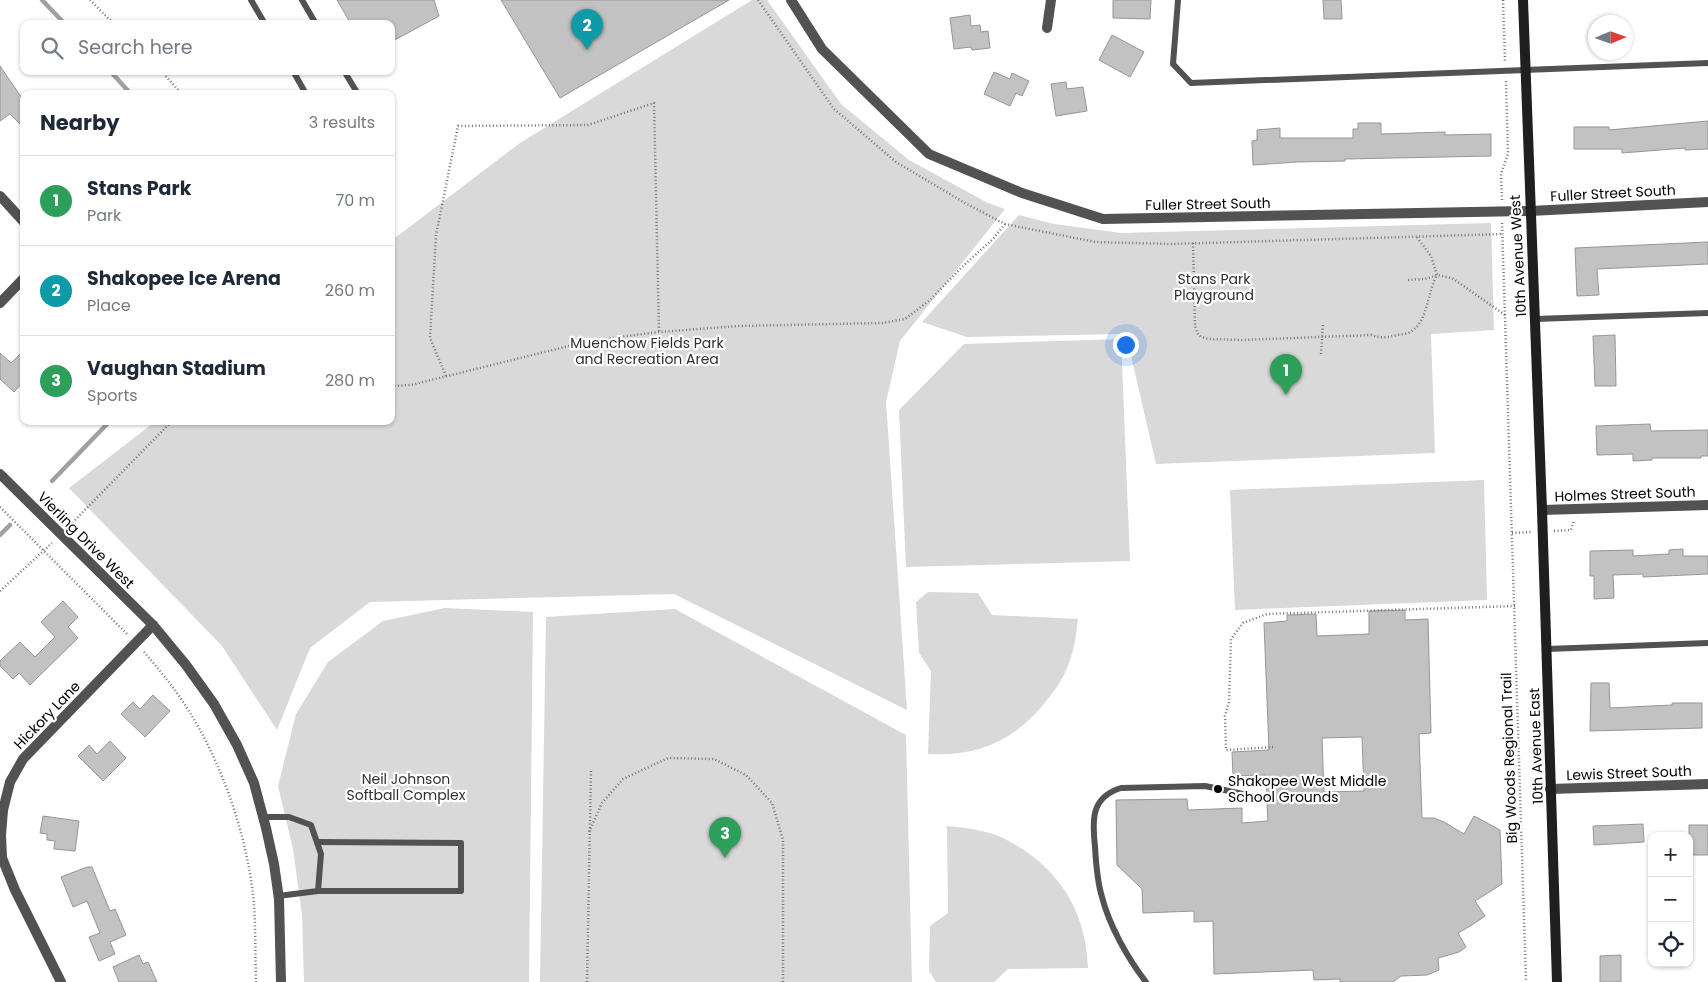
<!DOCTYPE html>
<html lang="en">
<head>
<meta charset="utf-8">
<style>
  body { margin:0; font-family:Poppins,sans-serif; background:#f2f2f3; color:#1f2937 }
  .controls { position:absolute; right:15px; bottom:15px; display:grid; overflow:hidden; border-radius:10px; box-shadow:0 1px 4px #0004 }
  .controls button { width:45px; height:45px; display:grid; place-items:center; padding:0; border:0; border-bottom:1px solid #e0e1e3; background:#fff; color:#1f2937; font:25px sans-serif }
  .compass { position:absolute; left:1588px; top:15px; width:45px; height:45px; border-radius:50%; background:#fff; box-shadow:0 1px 4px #0004; rotate:88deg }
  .you { position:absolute; left:1125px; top:344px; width:18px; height:18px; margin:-12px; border:4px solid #fff; border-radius:50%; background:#1a73e8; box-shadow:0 0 0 8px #1a73e833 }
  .badge { display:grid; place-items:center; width:32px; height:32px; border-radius:50%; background:#111827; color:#fff; font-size:16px; font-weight:700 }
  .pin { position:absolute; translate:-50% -41px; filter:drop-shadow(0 1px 2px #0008) }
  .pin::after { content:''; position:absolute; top:26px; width:18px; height:15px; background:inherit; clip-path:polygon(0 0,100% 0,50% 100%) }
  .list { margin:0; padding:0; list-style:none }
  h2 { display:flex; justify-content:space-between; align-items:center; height:65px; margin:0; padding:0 20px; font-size:21px }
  h2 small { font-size:16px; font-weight:400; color:#747a83 }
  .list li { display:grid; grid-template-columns:32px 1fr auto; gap:15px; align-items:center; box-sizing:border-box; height:90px; padding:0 20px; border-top:1px solid #e0e1e3 }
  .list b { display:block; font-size:19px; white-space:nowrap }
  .list p { margin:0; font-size:16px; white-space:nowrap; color:#747a83 }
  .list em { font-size:16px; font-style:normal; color:#747a83 }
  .icon { flex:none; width:28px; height:28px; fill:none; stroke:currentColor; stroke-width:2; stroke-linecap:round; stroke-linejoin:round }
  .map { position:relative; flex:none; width:1708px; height:982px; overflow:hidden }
  .search { position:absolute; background:#fff; box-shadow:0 1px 4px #0004; left:20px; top:20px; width:375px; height:55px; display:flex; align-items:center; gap:12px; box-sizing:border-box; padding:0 18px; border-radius:10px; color:#747a83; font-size:19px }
  .panel { position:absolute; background:#fff; box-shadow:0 1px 4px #0004; left:20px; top:90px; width:375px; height:335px; border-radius:10px }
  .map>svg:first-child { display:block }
  .green { fill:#d9d9d9 }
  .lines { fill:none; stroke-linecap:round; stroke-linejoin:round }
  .stream { stroke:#a0a0a0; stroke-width:4.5 }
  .building { fill:#c2c2c2; stroke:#969696; fill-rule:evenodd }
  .path { stroke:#747474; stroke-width:2.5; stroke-dasharray:1 2.5; stroke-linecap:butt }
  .service { stroke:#525252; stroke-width:6 }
  .minor { stroke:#525252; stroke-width:10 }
  .tertiary { stroke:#525252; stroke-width:10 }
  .secondary { stroke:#1f1f1f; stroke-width:10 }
  .poi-dot { fill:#000; stroke:#fff; stroke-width:2 }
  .labels { text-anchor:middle; stroke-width:4.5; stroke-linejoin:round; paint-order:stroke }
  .street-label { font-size:14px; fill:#000; stroke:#fff }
  .park-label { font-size:14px; fill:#303030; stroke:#fff }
  .poi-label { font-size:14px; fill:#000; stroke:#fff; text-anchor:start }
</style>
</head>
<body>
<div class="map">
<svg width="1708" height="982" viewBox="0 0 1708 982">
  <rect width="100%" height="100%" fill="#fff"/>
  <!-- green -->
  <g class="green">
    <path d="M752,0h15l74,104 68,56 79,43 17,6 -105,132 -14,61 21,308 -233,-116 -304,8 -60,46 -33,82 -55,-84 -153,-158 87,-67h235v-180l129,-98z"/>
    <path d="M1019,215l35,9 67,9 370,-10 3,107 -63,4 4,119 -279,11 -30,-130 -159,3 -45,-15z"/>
    <path d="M1121,339l9,222 -224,6 -7,-157 65,-66z"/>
    <path d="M1484,480l3,120 -252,10 -5,-120z"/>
    <path d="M928,592l50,1 14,22 86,4c-2,17 -4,33 -11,49 -4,11 -12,22 -20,32 -31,40 -69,57 -119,54l3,-83 -12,-18 -3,-51z"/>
    <path d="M445,608l88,4 -4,370h-225l-2,-67 -9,-66 -15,-63 18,-72 32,-52 55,-41z"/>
    <path d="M675,609l231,126 6,247h-372l6,-365z"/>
    <path d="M947,826c19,2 39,4 56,12 54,27 83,71 85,130l-80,1 -14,13h-58l-7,-11 1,-45 18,-13z"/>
  </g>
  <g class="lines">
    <!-- stream -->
    <g class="stream">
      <path d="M42,0l23,24"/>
      <path d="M110,71l21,23"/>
      <path d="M52,481l58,-60"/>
      <path d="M0,535l10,-10"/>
    </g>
  </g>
  <!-- building -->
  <g class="building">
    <path d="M337,0h97l5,16 -48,26v-18h-40z"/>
    <path d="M501,0h228l-169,98z"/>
    <path d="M1113,0h38l-1,19 -37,-1z"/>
    <path d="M1323,0h18l1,19h-18z"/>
    <path d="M970,15l1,11 9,-1 1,7 7,-1 2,17 -18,2 -1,-3 -17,2 -4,-31z"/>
    <path d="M1112,35l32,17 -14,25 -31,-17z"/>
    <path d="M0,66l24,35v27l-14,-14 -10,7z"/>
    <path d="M994,72l16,7 2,-6 17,8 -7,15 -6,-3 -6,13 -26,-12z"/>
    <path d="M1066,82l1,7 16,-2 4,24 -31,5 -5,-32z"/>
    <path d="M1708,121v28l-23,1v-2l-63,5v-4h-48v-22h35v3z"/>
    <path d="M1358,123h23v11l64,-2v3l46,-1v22l-146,3v2l-48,1 -44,3 -1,-24 5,-1v-10l23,-2v10h73v-9h5z"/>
    <path d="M1708,242v22l-111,5 2,26 -22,1 -2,-48z"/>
    <path d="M1615,335l1,51h-21l-2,-50z"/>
    <path d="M24,350v31l-10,11 -14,-13v-26l11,10z"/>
    <path d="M1650,424l1,7 57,-1v26h-7v2h-49v2l-19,1v-7l-36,1 -1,-29z"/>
    <path d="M1683,549v7h25v18l-65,3v-3l-30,1 1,23 -20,1v-23h-4v-25l43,-1v6l36,-2v-4z"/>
    <path d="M63,601l15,16 -10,10 10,11 -48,47 -11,-12 -6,6 -13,-13v-5l20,-19 15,15 20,-20 -14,-15z"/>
    <path d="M1405,610v10l23,-1 3,114 -12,1 3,84h12l10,4 20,12 10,-18 26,14 2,54 -27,17 10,15 -13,9 -14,8 8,14 -7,5 -21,6 1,12 -12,5 -26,1 -8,6h-53v-3l-26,1 -1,-10 -99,4 -1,-53 -19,1v-11l-51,2 -1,-24 -25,-24 -1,-65 71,-1 1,11 54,-2v15l26,-2 -1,-17 5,-4 -1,-4 -4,-2 -1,-19 -33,1 -1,-24 37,-2 -5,-127 23,-2v-6l29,-1 1,22 52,-2v-23zM1362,737l2,54 -40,1 -2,-54z"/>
    <path d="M1591,683h18l1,25 62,-3v-2h30v25l-112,3z"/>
    <path d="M153,695l17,16 -25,26 -24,-23 12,-12 7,7z"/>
    <path d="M110,741l16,17 -23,23 -25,-25 11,-11 8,9z"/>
    <path d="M43,816l36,5 -4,30 -21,-2 1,-8 -8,-1v-6l-7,-1z"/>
    <path d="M1643,824l1,18 -50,3 -1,-19z"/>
    <rect x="1689" y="825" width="19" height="30"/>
    <path d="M87,867h5l18,44 5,-2 11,26 -16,7 5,12 -16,7 -10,-24 11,-4 -13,-32 -14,6 -12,-30z"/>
    <path d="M139,955l4,9 5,-2 9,20h-38l-6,-15z"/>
    <path d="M1621,955v27h-21v-26z"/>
  </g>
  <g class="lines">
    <!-- path -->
    <g class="path">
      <path d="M90,0l24,24"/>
      <path d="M758,0l76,109 62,53 69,41 40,21 90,18 77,2 331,-10"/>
      <path d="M1503,0l2,61"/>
      <path d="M161,71l21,23"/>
      <path d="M1502,200l-1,-26 7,-20 -2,-73"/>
      <path d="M1502,223l24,759"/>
      <path d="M1193,243l2,83 2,7 4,4 8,2 33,1 129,-5c11,4 17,2 27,0 4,-1 9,-1 12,-3 18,-9 17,-40 27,-57l-6,-19 -15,-20"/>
      <path d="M1408,280l17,-1 12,-4 15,3 53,37"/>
      <path d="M1321,354l2,-30"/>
      <path d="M446,376l-16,-38 6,-103 22,-109 130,-1 66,-22 5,229"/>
      <path d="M391,386l20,-1 174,-43 42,-6 32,-4 79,-6 145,-3 22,-4 25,-19 33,-34 30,-27 12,-15"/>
      <path d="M0,507l128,128"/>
      <path d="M70,525l102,-104"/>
      <path d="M1554,531l17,-1 3,-10"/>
      <path d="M1512,533l19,-1"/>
      <path d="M0,591l52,-48"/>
      <path d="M144,652c8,9 16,19 24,29 46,59 76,140 85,213 3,29 2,59 3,88"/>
      <path d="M1273,747l-47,3 -1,-34 4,-14 2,-63 12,-16 24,-9 248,-8"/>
      <path d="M589,832l13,-29 21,-24 45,-21 46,1 32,16 26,28 11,37v142"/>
      <path d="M587,982l4,-212"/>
    </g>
    <!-- service -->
    <g class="service">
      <path d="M251,0l14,24"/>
      <path d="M302,0l14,24"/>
      <path d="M1178,0l-5,64 18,19 517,-20"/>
      <path d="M293,71l13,23"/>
      <path d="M344,71l14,23"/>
      <path d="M1535,319l173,-6"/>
      <path d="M1547,649l161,-6"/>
      <path d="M263,817h26l22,8 10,29 -3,37 -40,5"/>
      <path d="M317,842l144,1v48h-143"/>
      <path d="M1146,982c-18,-23 -37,-57 -44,-85 -5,-16 -6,-33 -7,-50 -3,-27 -4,-50 26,-59l84,-2 62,13"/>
    </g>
    <!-- minor -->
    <g class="minor">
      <path d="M1047,28l4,-28"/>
      <path d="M0,196l24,26"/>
      <path d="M0,303l24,-25"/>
      <path d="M1542,510l166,-5"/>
      <path d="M1550,789l158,-5"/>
      <path d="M61,982l-46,-92 -13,-32 -1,-23 2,-25 7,-28 13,-23 130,-134"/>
    </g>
    <!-- tertiary -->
    <g class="tertiary">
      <path d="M791,0l31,49 107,105 93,39 81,26 427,-8 178,-9"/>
      <path d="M0,474l153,151 33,40 28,39 23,41 17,38 12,45 8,36 5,35 2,83"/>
    </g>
    <!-- secondary -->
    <path class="secondary" d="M1523,0l19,510 15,472"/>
  </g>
  <!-- markers -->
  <circle class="poi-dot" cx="1218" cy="789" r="5"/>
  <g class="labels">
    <!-- street labels -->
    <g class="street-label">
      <text transform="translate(1613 193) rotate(-3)" y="5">Fuller Street South</text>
      <text transform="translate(1208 204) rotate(-1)" y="5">Fuller Street South</text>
      <text transform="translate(1518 256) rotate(-93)" y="5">10th Avenue West</text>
      <text transform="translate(1625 494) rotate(-2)" y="5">Holmes Street South</text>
      <text transform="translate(86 540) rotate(45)" y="5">Vierling Drive West</text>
      <text transform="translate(47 715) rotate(-46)" y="5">Hickory Lane</text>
      <text transform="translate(1536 746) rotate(-92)" y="5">10th Avenue East</text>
      <text transform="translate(1509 758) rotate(-92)" y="5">Big Woods Regional Trail</text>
      <text transform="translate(1629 773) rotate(-2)" y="5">Lewis Street South</text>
    </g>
    <!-- park labels -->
    <g class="park-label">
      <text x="1214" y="284">Stans Park<tspan x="1214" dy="16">Playground</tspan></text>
      <text x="647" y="348">Muenchow Fields Park<tspan x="647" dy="16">and Recreation Area</tspan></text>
      <text x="406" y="784">Neil Johnson<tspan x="406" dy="16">Softball Complex</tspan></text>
    </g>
    <!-- poi labels -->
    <g class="poi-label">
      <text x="1228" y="786">Shakopee West Middle<tspan x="1228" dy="16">School Grounds</tspan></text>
    </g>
  </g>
</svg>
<div class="controls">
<button>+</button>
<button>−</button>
<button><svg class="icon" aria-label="locate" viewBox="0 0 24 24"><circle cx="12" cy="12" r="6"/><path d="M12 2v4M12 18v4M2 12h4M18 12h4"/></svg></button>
</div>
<svg class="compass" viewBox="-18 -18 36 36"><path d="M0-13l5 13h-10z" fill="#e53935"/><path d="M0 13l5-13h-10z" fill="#747a83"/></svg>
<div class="you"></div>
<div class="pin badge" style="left:1286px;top:395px;background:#2e9e5b">1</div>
<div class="pin badge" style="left:587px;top:50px;background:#0f9aa8">2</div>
<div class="pin badge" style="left:725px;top:858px;background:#2e9e5b">3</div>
<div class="search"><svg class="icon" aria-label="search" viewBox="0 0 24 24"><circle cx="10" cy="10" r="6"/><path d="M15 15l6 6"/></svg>Search here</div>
<section class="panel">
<h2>Nearby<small>3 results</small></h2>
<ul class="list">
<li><span class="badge" style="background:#2e9e5b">1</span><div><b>Stans Park</b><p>Park</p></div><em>70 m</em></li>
<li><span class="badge" style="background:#0f9aa8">2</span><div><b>Shakopee Ice Arena</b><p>Place</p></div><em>260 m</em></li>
<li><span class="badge" style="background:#2e9e5b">3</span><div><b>Vaughan Stadium</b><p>Sports</p></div><em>280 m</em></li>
</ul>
</section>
</div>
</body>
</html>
